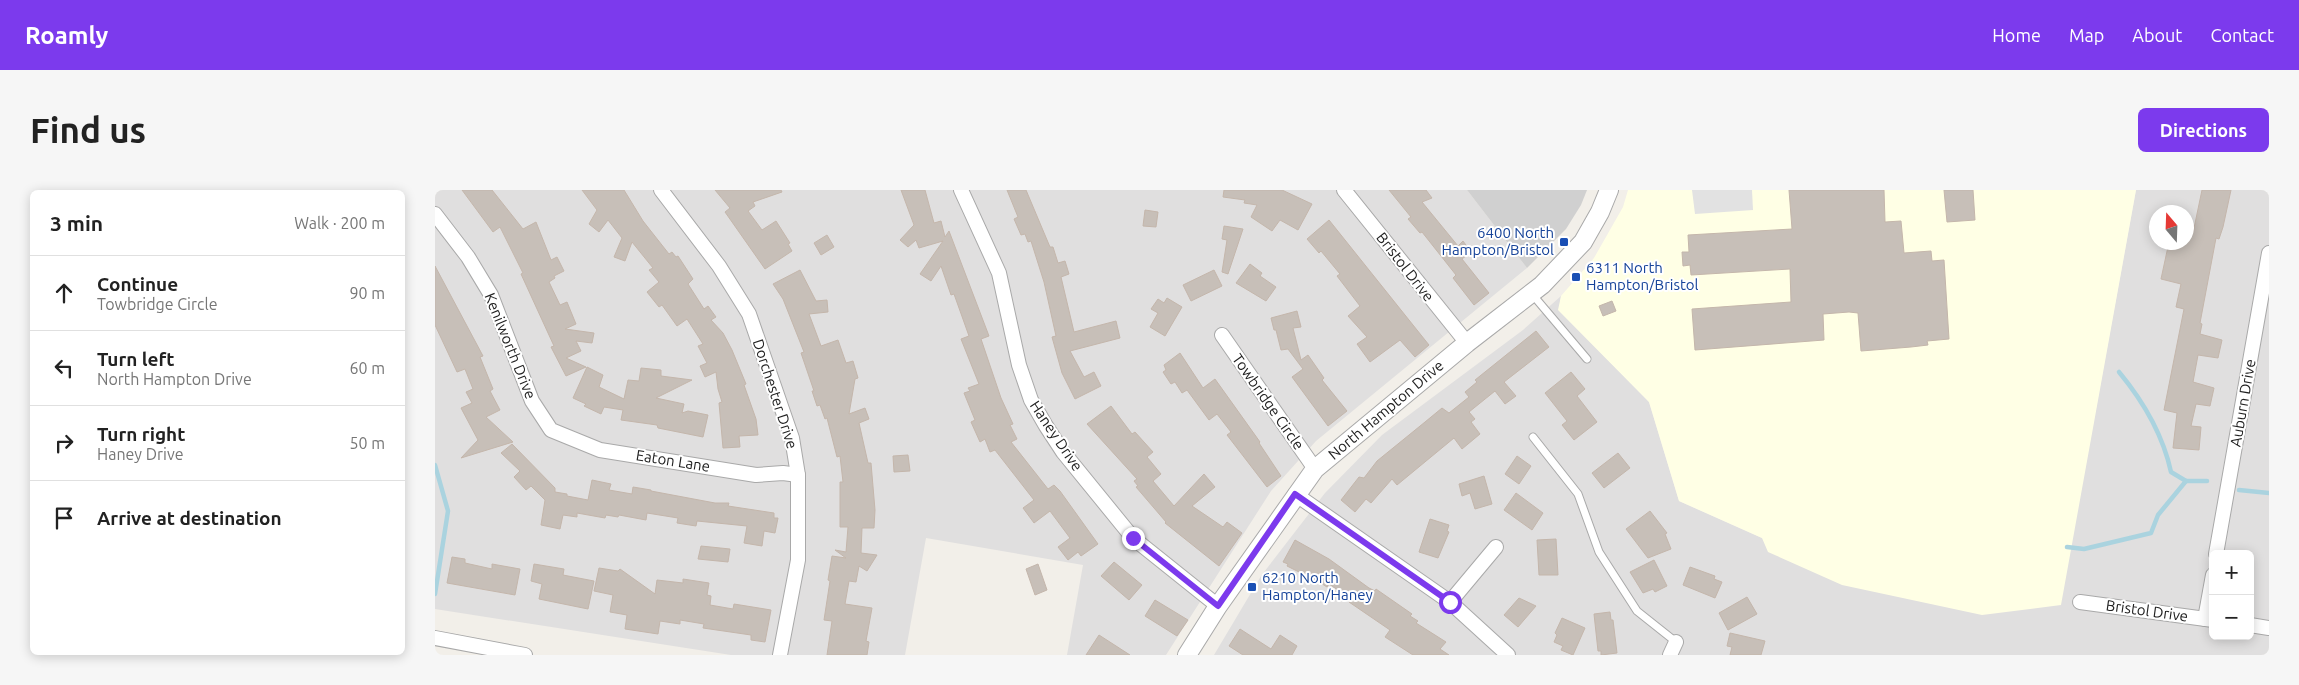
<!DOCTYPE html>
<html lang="en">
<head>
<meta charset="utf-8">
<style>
  body { margin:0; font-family:Ubuntu,sans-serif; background:#f6f6f6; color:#222 }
  .controls { position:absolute; right:15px; bottom:15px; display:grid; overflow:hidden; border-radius:8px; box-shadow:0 2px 12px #0003 }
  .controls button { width:45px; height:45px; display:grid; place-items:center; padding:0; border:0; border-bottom:1px solid #e0e0e0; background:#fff; color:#222; font:25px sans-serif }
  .compass { position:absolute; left:1714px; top:15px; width:45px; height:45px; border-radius:50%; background:#fff; box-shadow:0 2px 12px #0003; rotate:341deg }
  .stop { position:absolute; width:15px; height:15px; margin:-11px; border:4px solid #7c3aed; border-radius:50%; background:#fff }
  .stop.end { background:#7c3aed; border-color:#fff; box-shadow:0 1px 5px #0008 }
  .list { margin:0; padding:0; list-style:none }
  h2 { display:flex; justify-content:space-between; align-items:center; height:65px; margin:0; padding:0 20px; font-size:21px }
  h2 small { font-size:16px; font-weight:400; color:#767676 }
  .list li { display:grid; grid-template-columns:32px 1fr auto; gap:15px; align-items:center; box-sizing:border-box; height:75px; padding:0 20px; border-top:1px solid #e0e0e0 }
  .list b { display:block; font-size:19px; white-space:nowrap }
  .list p { margin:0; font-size:16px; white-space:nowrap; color:#767676 }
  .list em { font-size:16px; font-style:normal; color:#767676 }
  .icon { flex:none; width:28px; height:28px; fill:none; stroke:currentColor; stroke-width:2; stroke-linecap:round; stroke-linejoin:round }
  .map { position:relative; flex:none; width:1834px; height:465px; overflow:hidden; border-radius:8px }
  header { display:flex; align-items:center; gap:30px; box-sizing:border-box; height:70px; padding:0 25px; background:#7c3aed; color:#fff }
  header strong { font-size:24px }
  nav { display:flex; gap:28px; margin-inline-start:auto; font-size:18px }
  .intro { display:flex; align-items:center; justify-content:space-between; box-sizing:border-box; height:120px; padding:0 30px }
  h1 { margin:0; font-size:35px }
  .button { padding:12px 22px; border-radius:8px; background:#7c3aed; color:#fff; font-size:18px; font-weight:700 }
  main { display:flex; gap:30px; padding:0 30px }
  aside { flex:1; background:#fff; border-radius:8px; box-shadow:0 2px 12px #0003 }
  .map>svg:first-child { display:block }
  .residential { fill:#e0dfdf; fill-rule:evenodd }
  .education { fill:#ffffe5 }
  .religious { fill:#d0d0d0 }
  .parking { fill:#e2e2e2 }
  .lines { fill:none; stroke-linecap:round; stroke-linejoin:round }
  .stream { stroke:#aad3df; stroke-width:4.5 }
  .building { fill:#c7bfb8; stroke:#c4b6ab }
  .service-casing { stroke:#a9a9a9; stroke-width:9 }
  .minor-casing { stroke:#a9a9a9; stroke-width:16 }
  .tertiary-casing { stroke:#a9a9a9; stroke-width:20 }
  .service { stroke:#fff; stroke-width:7 }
  .minor { stroke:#fff; stroke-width:14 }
  .tertiary { stroke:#fff; stroke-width:18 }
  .route { stroke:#7c3aed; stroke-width:6 }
  .transit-dot { fill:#1a4fb4; stroke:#fff; stroke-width:2 }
  .labels { text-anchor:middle; stroke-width:4; stroke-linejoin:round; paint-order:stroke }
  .transit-label { font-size:15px; fill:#164399; stroke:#fff; text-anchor:start }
  .street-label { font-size:15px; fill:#222; stroke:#fff }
</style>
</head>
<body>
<header>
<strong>Roamly</strong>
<nav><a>Home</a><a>Map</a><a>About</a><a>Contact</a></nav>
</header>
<div class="intro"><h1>Find us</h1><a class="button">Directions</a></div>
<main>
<aside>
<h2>3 min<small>Walk · 200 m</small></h2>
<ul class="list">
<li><svg class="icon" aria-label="ahead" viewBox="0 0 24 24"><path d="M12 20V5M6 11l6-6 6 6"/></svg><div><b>Continue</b><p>Towbridge Circle</p></div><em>90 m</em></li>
<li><svg class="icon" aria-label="left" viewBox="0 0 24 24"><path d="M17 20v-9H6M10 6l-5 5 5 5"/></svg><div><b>Turn left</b><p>North Hampton Drive</p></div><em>60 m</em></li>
<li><svg class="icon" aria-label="right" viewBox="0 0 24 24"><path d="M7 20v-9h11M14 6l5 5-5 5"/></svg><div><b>Turn right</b><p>Haney Drive</p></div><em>50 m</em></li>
<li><svg class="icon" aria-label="arrive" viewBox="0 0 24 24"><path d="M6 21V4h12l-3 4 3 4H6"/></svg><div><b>Arrive at destination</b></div></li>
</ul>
</aside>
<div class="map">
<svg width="1834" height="465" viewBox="0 0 1834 465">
  <rect width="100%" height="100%" fill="#f2efe9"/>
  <!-- residential -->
  <g class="residential">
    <path d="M0,0h1032l60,78 -211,173 -45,50 -105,164h-99l16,-90 -157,-27 -21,117h-174l-296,-46z"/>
    <path d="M1701,0h133v465h-1055l47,-79 64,-83 57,-58 141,-105 38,-34 -2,14 90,92 30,99 83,37 298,67zM1722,22h30v30h-30zM1778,364h37v82h-37z"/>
  </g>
  <!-- education -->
  <path class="education" d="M1193,0h508l-75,415 -79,10 -140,-30 -74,-33 -6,-14 -83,-37 -30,-99 -91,-92 3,-14 33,-38 29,-51z"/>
  <!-- religious -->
  <path class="religious" d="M1032,0h120l-6,15 -15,24 -39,39z"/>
  <!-- parking -->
  <path class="parking" d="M1257,0h60l1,20 -58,4z"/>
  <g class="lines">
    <!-- stream -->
    <g class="stream">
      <path d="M1684,182c24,29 44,63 52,100l15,9"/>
      <path d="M0,275l13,46 -13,83"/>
      <path d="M1804,300l30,3"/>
      <path d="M1632,357l17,2 67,-16 7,-18 28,-34h21"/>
    </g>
  </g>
  <!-- building -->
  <g class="building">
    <path d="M27,0h30l31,39 13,-7 15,38 6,-3 7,14 -10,5 1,2 -6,4 11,23 7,-3 9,22 -11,5 29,4 -2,10 -16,-2 5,10 -15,7 20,9 -20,9 -15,-29 3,-1 -33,-72 2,-1 -23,-46 -7,5z"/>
    <path d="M147,0h42l19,31 26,33 3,-2 4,5 2,-1 15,23 -5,5 16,25 4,-3 8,11 -5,3 12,13 9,17 14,34 -2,1 12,34 2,16 -19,1 1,11 -17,1 -4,-45 3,-1 -4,-13 -2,-17 -11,5 -5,-11 7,-3 -9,-17 5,-2 -16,-25 -10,7 -15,-21 -3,2 -12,-15 12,-10 -10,-12 4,-2 -21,-26 -7,19 -11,-4 8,-19 -14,-18 -9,12 -10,-8 8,-14z"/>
    <path d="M280,0h66l1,2 -29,10 2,4 -7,5 14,19 14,-9 14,22 -2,1 4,7 -27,18 -40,-57 5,-4z"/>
    <path d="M466,0h24l9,33 7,-2 4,16 4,-6 40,105 -8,3 20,59 12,26 -3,1 7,14 -6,3 37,47 6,-4 6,6 38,53 -17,12 -3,-4 -10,8 -10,-13 12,-9 -20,-27 -16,12 -11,-15 11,-8 -39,-50 -5,2 -5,-13 -5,3 -9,-20 4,-2 -11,-27 6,-2 -2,-3 11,-4 -18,-45 8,-3 -15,-42 -3,1 -10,-29 -10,15 -11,-7 23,-33 -24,7 -3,-8 -8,7 -8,-7 14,-15z"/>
    <path d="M572,0h19l24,57h3l5,16 7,-2 4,13 -8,3 13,55 42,-11 4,17 -50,13 14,26 10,-5 7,14 -26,13 -13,-26 -10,-36 4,-1 -12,-54 -13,-41 -3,1 -3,-8 -4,1 -7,-16 4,-2z"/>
    <path d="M789,0h58l30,14 -14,26 -18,-10 -8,11 -21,-14 6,-12 -13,-2 1,-3 -22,-3z"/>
    <path d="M954,0h37l6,8 -10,4 36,44 5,-5 8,11 -9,7 27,34 -15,12 -21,-27 3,-3 -34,-43 -2,1 -12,-14 3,-2z"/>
    <path d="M1354,0h95l1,32 16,-1 3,32 27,-2 1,10 12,-1 5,79 -22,2 1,4 -17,2 -50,4 -3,-38 -9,-1 -26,2 1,26 -129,10 -3,-41 99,-7 -1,-33 -99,6 -1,-10 -7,1 -1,-14h7l-1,-17 104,-6z"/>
    <path d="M1509,0h29l2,30 -28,2z"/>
    <path d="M1767,0h29l-8,37 -4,12 -3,-1 -16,85 2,1 -2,10 22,6 -4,18 -20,-3 -5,27 21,6 -4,18 -14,-2 -5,22 10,1 -2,23 -26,-2 4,-35 -13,-3 20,-101 -8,-2 5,-23 -20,-5 8,-37h18v-10l6,1z"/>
    <path d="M710,20l13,2 -2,15 -13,-1z"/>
    <path d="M894,30l100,125 -14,12 -15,-17 -30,22 -13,-18 10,-7 -19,-21 12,-10 -23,-30 3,-2 -19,-23 -2,2 -12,-14z"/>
    <path d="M789,36l19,3 -15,45 -6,-2 5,-32 -5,-1z"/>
    <path d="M392,45l7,12 -13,8 -7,-12z"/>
    <path d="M815,74l12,9 -2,3 16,11 -10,14 -30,-18z"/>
    <path d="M0,76l48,90 -3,1 13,32 -3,2 10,19 -14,7 27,25 -52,16 17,-18 -17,-32 11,-5 -6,-11 7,-3 -8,-20 -8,3 -22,-47z"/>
    <path d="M365,80l16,31 11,-1 1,12 -19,2 12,32 17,-6 8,23 7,-2 5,17 -3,1 -6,35 16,-6 4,11 -10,4 9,40h3l4,47 -1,18h-12l-1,25 16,2 -10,16 -8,-5 -3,16 -7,-1 -4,23 27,4 -6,33 3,1 -2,13h-40l5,-34 -8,-1 6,-39 -2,-1 4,-24 14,2 -11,-8 11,2 2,-25h-8v-45h3l-3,-26 -3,1 -10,-39 -2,1 -5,-14 -3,1 -5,-15h2l-13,-38 3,-1 -21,-53 -10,-15z"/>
    <path d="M779,80l8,16 -31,15 -8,-16z"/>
    <path d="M732,108l15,9 -17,29 -15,-9 8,-14 -7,-4 7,-10 6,4z"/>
    <path d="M1177,111l4,10 -13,5 -4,-10z"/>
    <path d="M862,121l4,16 -8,1 8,32 7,-5 16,23 -2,2 25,31 -19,15 -36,-49 11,-8 -15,-20 -7,1 -5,-20h-2l-3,-12z"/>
    <path d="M1101,141l13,16 -45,35 12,14 -11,8 -10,-13 -26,21 6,7 -4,3 9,12 -18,15 -8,-11 -57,47 -5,-6 -21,24 -5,-4 -11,13 -14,-12 18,-23 5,1 13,-17 48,-39 17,-14 7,5 20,-16 -4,-5 12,-10 -2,-2z"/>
    <path d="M745,163l23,35 12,-9 45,63 -1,1 22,33 -14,11 -40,-52 4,-3 -14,-18 -8,6 -22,-30 -5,3 -7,-11 -4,2 -8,-12 3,-2 -2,-5z"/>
    <path d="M152,177l16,8 -4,12 25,12 4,-19 11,1 2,-13 20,2v6l31,4 -36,18 28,6 -2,9 6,-2 20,4 -5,22 -45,-9 -1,-3 -36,-5 2,-10 -19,-3 -3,7 -17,-8 2,-2 -13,-6z"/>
    <path d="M1136,182l14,17 -8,7 20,26 -23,18 -12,-15 5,-4 -22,-28z"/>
    <path d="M676,216l21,28 3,-2 18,20 -6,5 14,17 -8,7 21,25 30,-32 11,13 -23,19 31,21 4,-5 15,11 -23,33 -54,-43 1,-1 -30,-35 2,-1 -4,-5 3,-2 -50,-55z"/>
    <path d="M77,254l43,44v4l12,2v2l21,4 4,-20 19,4 -2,6 23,4 1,-7 18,3v1l64,12h14l-1,3 46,7v5h4l-3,15 -11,-2 -2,15 -18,-3 3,-17 -50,-5 -1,5 -19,-3 1,-5 -31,-5 -1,7 -27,-5 -1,2 -12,-2 -1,3 -28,-5v4l-14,-2 -3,14 -19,-4 4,-25 -14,-14 -5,4 -12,-13 6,-6 -19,-18z"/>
    <path d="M1183,263l12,15 -26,20 -12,-15z"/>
    <path d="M473,265l2,16 -16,1 -1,-16z"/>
    <path d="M1082,266l14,10 -12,18 -14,-10z"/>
    <path d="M1049,286l8,28 -17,5 -5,-16 -8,3 -3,-12z"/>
    <path d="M1081,303l27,20 -11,17 -28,-20z"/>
    <path d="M1215,321l17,22 -2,1 6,15 -23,9 -22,-29z"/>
    <path d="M995,329l19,6 -2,6 2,1 -11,26 -19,-6z"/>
    <path d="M1121,349l2,36h-19l-2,-35z"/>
    <path d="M860,350l34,19 40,29 6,3 1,-2 36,25 -2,2 8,5 -2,2 30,19 -6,7 9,6h-36l-28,-18 5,-7 -41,-28 2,-3 -22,-15 -2,3 -16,-10v1l-24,-12 1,-2 -5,-2z"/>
    <path d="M266,356l29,3 -2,13 -30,-3z"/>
    <path d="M17,367l13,2v4l27,6v-5l28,5 -5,26 -68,-12z"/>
    <path d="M1219,370l13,26 -12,6 -2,-3 -10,4 -13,-21z"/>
    <path d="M679,372l28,23 -13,15 -28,-24z"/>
    <path d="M99,374l30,5 -1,6 31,6 -6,28 -49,-10 3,-15 -11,-3z"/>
    <path d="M603,374l9,26 -12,5 -9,-26z"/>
    <path d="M1255,377l25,9 -1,3 8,3 -7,16 -32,-13z"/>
    <path d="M164,378l19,3 2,-2 35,25 2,-14 26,3v-4l26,4 -2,12 4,1 -1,9 23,4 1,-5 37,6 -6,32 -14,-2v-5l-48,-7 1,-4 -24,-4v4l-20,-3 -2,13 -33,-5 2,-14 -17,-3 3,-17 -19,-4z"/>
    <path d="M1312,407l10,17 -29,16 -9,-17z"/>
    <path d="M1084,408l17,8 -18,21 -14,-12z"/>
    <path d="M720,410l33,20 -11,16 -32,-20z"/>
    <path d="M1175,422l1,8h2l4,33 -16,2v-4h-3l-4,-37z"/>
    <path d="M1127,428l23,10 -12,27 -12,-5 2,-4 -9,-4 3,-7 -2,-2z"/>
    <path d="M805,439l31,20 9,-14 17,11 -5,9h-49l-14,-9z"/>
    <path d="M1295,443l35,8 -4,14h-31l2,-8 -5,-1z"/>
    <path d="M664,445l31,20h-44z"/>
  </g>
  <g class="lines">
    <!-- service casing -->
    <g class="service-casing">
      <g id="service">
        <path d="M1097,104l55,65"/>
        <path d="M1098,247l45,57 21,58 38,59 39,31"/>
      </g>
    </g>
    <!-- minor casing -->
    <g class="minor-casing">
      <g id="minor">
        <path d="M226,0l58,76 30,48 43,124 6,37v85l-18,95"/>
        <path d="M526,0l38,83 20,92 12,35 15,26 17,26 70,86 85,68"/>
        <path d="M909,0l123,153"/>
        <path d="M0,24l33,43 23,38 41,106 19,29 49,20 156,25 27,-2 15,2"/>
        <path d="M787,145l93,134"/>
        <path d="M860,304l155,108 58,53"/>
        <path d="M1781,364l53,-301"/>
        <path d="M1015,412l46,-55"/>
        <path d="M1645,412l133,18"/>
        <path d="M1770,429l8,-44"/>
        <path d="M1815,435l19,3"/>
        <path d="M0,448l90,17"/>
        <path d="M1235,465l6,-13"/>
      </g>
    </g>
    <!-- tertiary casing -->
    <g class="tertiary-casing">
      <path id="tertiary" d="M752,465l31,-49 97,-137 152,-126 75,-58 41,-43 17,-30 9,-22"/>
    </g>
    <!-- service -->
    <use href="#service" class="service"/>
    <!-- minor -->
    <use href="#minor" class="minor"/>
    <!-- tertiary -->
    <use href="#tertiary" class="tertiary"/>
  </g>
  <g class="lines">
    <!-- route -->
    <path class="route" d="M698,348l85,68 77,-112 155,108"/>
  </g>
  <!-- markers -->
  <g class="transit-dot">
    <rect x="1124" y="47" width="10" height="10" rx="2.5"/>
    <rect x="1136" y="82" width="10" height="10" rx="2.5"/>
    <rect x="812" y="392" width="10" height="10" rx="2.5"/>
  </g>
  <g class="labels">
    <!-- transit labels -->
    <g class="transit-label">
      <text x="1119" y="48" text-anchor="end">6400 North<tspan x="1119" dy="17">Hampton/Bristol</tspan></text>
      <text x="1151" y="83">6311 North<tspan x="1151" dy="17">Hampton/Bristol</tspan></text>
      <text x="827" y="393">6210 North<tspan x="827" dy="17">Hampton/Haney</tspan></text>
    </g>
    <!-- street labels -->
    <g class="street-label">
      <text transform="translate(970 77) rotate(52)" y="5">Bristol Drive</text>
      <text transform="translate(75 156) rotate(68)" y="5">Kenilworth Drive</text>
      <text transform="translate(340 204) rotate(72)" y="5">Dorchester Drive</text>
      <text transform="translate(833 212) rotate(55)" y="5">Towbridge Circle</text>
      <text transform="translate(1808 213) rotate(-80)" y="5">Auburn Drive</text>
      <text transform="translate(951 220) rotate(-40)" y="5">North Hampton Drive</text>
      <text transform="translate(621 246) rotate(56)" y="5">Haney Drive</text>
      <text transform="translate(238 271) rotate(9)" y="5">Eaton Lane</text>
      <text transform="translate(1712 421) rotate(8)" y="5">Bristol Drive</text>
    </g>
  </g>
</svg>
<div class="controls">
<button>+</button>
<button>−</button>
</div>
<svg class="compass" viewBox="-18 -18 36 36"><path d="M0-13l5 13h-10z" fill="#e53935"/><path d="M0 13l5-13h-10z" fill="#767676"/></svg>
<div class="stop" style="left:1015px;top:412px"></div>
<div class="stop end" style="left:698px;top:348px"></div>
</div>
</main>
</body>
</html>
